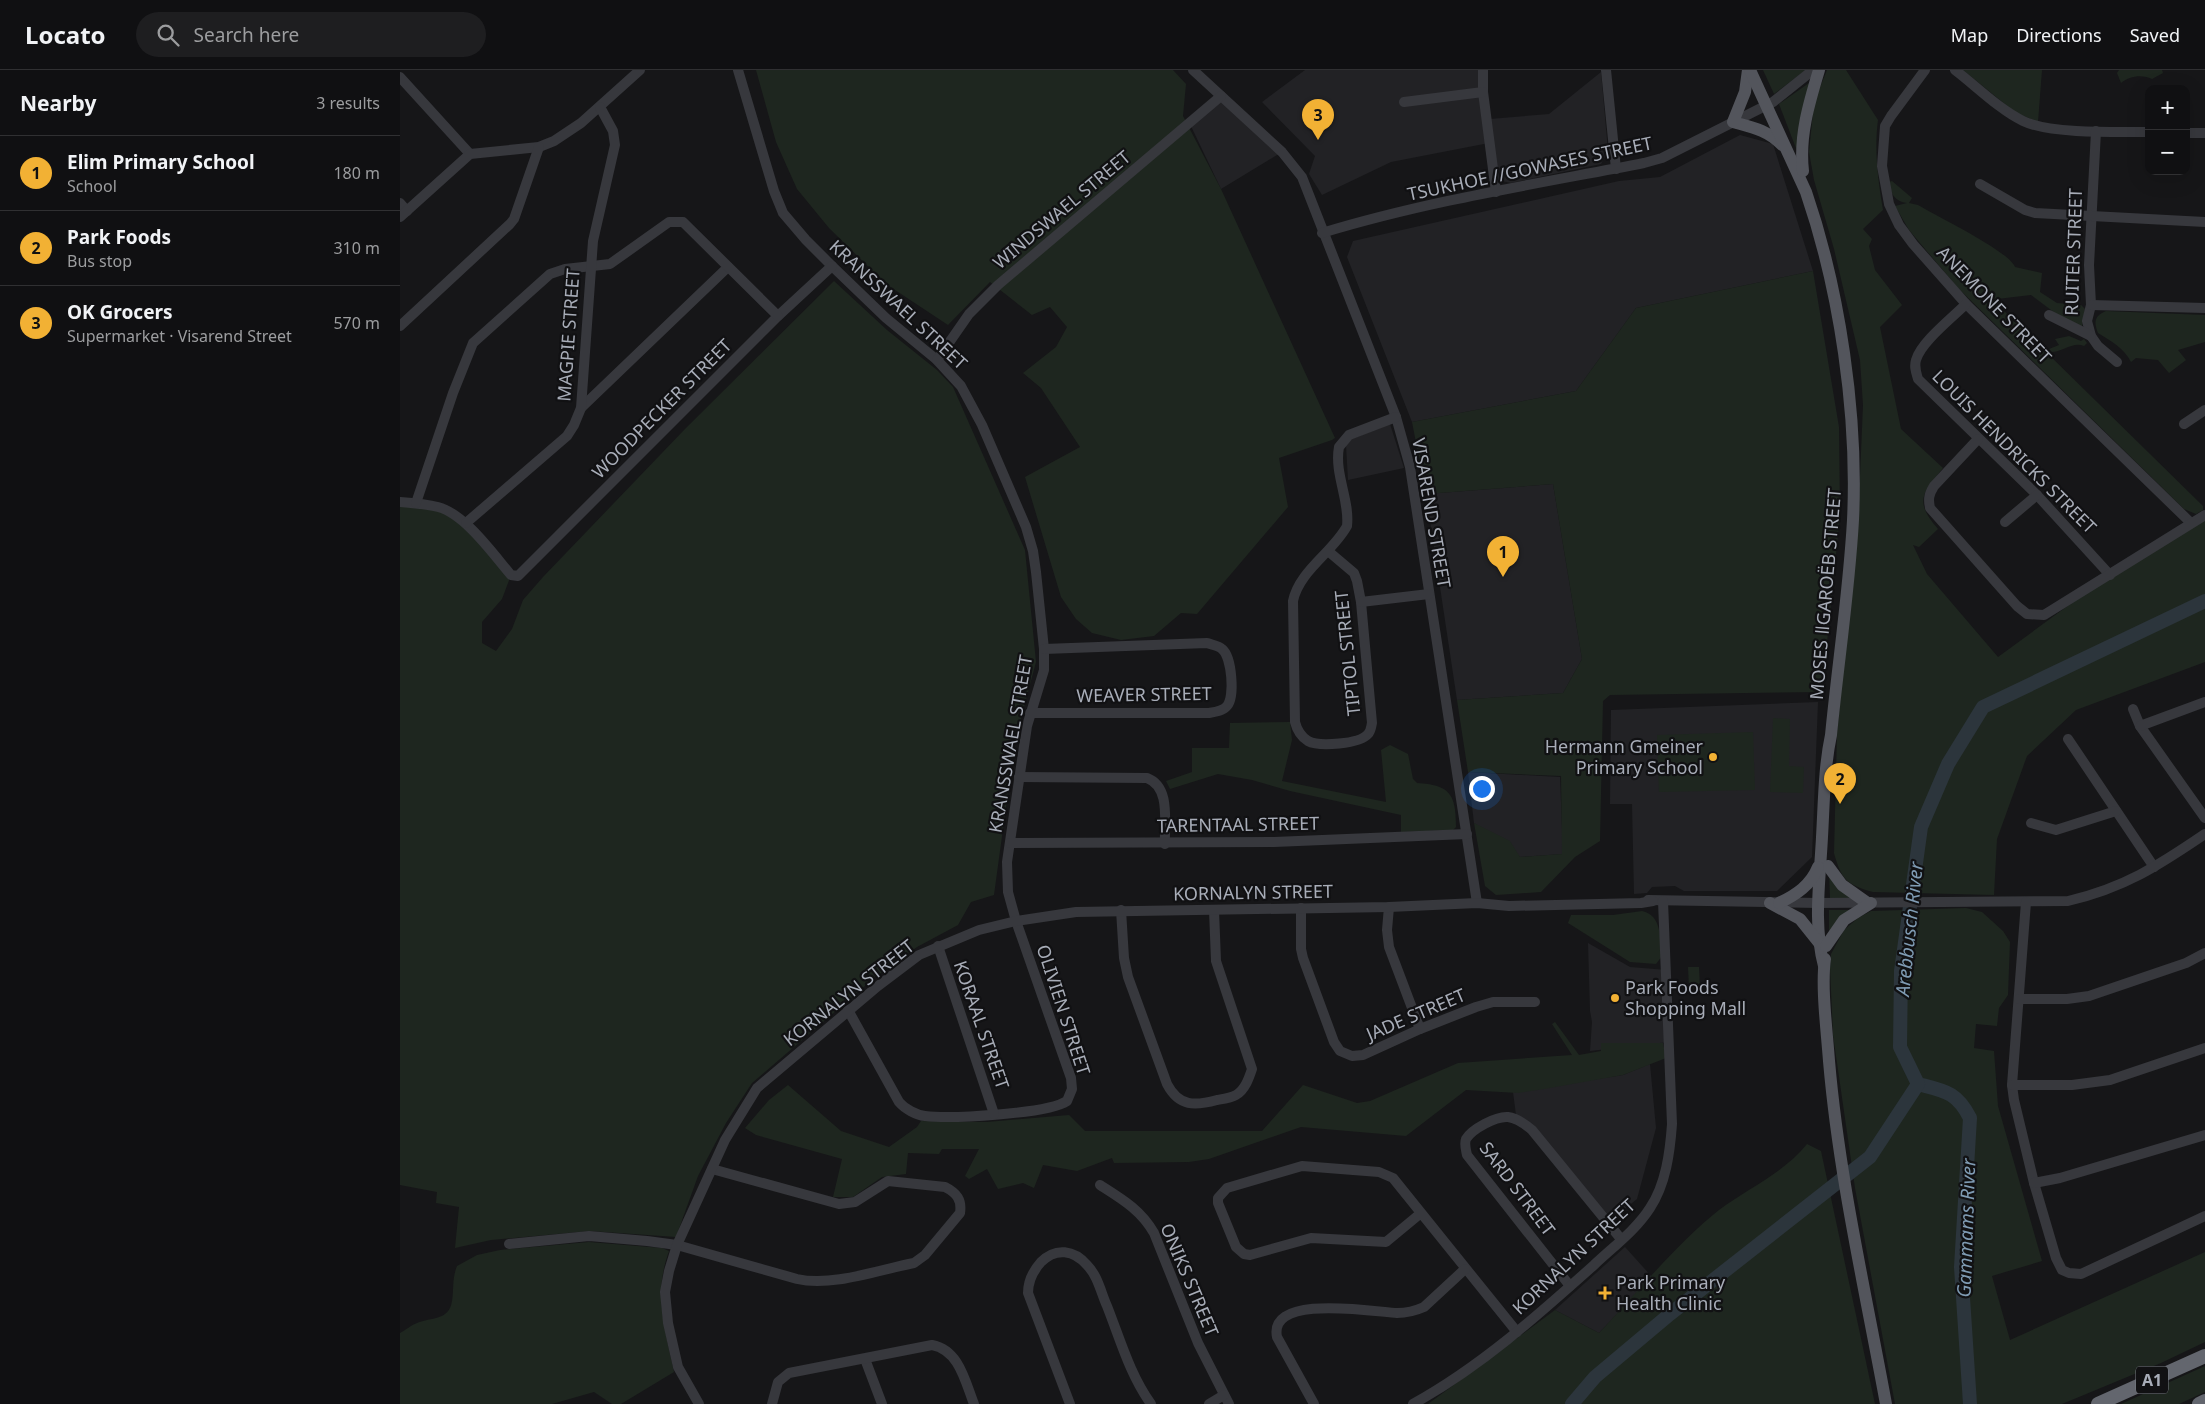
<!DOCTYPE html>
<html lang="en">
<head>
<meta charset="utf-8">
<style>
  body { margin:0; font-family:"Noto Sans",sans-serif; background:#1e1e20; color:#f1f3f6 }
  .controls { position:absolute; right:15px; top:15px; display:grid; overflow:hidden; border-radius:10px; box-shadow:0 5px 20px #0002 }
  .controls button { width:45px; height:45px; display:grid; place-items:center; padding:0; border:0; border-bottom:1px solid #303032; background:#101012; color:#f1f3f6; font:25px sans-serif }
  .you { position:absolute; left:1081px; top:718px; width:18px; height:18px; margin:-12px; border:4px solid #fff; border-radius:50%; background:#1a73e8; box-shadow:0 0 0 8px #1a73e833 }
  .badge { display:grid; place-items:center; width:32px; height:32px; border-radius:50%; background:#f2b134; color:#111; font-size:16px; font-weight:700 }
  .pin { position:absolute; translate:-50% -41px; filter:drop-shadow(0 1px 2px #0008) }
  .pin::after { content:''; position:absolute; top:26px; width:18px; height:15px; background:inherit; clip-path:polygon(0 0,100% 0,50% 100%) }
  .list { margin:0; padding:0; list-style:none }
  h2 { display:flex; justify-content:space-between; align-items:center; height:65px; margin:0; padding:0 20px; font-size:21px }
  h2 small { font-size:16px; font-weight:400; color:#9c9d9f }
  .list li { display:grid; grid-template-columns:32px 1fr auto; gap:15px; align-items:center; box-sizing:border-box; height:75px; padding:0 20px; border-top:1px solid #303032 }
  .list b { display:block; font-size:19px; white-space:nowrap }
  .list p { margin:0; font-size:16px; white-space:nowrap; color:#9c9d9f }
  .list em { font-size:16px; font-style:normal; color:#9c9d9f }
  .icon { flex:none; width:28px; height:28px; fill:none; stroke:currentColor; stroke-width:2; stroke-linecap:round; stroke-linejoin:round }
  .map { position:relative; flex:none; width:1805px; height:1334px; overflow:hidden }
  header { display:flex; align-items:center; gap:30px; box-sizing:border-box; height:70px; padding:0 25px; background:#101012; border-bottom:1px solid #303032 }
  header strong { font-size:24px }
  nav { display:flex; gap:28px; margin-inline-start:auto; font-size:18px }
  .search { width:350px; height:45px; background:#1e1e20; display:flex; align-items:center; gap:12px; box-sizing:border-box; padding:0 18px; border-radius:28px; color:#9c9d9f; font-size:19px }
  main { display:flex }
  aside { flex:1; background:#101012 }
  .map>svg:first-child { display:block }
  .built { fill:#222225 }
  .green { fill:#1e261f }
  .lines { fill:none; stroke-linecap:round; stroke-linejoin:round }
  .river { stroke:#2c353c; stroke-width:14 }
  .minor { stroke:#37383d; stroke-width:10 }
  .major { stroke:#53555c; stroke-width:12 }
  .highway { stroke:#63666e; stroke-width:14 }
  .poi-dot { fill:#f2b134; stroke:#111113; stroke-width:2 }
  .labels { text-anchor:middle; stroke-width:4.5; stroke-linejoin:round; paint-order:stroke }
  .shield { fill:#111113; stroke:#7b7e86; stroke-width:1 }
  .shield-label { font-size:16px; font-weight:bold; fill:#a8adb8 }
  .street-label { font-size:18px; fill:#a8adb8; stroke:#111113 }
  .poi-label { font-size:18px; fill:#a8adb8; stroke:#111113; text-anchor:start }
  .water-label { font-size:19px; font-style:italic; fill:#7f9bb3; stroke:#111113 }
</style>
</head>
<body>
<header>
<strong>Locato</strong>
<div class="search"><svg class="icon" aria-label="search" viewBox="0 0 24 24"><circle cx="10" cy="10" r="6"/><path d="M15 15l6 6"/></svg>Search here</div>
<nav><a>Map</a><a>Directions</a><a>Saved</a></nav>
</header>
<main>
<aside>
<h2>Nearby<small>3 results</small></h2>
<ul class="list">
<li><span class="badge">1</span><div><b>Elim Primary School</b><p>School</p></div><em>180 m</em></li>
<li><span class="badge">2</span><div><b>Park Foods</b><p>Bus stop</p></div><em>310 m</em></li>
<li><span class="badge">3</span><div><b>OK Grocers</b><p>Supermarket · Visarend Street</p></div><em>570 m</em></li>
</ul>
</aside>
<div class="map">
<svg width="1805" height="1334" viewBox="0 0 1805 1334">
  <rect width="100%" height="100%" fill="#161618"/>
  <!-- built -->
  <g class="built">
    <path d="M905,0h174l11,49 59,-5 52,-42 7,79 -7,13 -90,19 -17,-4 -5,-36 -98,19 -69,33 -13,-21 6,-18 -53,-54z"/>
    <path d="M821,26l61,56 -61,37 -31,-65z"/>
    <path d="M1340,65l33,9 40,127 -177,37 -60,83 -164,31 -65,-165 6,-16 266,-60 41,-4z"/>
    <path d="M990,354l14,44 -56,12 -2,-35 6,-6z"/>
    <path d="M1153,414l29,175 -19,34 -106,7 -31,-206z"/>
    <path d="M1418,632l-6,155 -35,34h-93l-9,-5 -23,1 -5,6 -13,1 -2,-90h-22l1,-94z"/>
    <path d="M1068,702l92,5 3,77 -43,3 -46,-34z"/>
    <path d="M1188,873l42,24 37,3 2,72 -79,9 2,-29 -2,-11z"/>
    <path d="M1250,994l6,64 -19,71 -27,22 -94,-106 -3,-23 110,-17z"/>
    <path d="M1225,1177l27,30 -53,56 -44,-23z"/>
  </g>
  <!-- green -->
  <g class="green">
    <path d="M356,0h417l13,14 -3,32 38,73 114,249 -3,2 -53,18 9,49 -91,107 -16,-1 -27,23 -33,4 -29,-7 -16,-14 -15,-22 -36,-120 55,-30 -39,-59 -18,-15 33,-26 11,-20 -17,-20 -18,8 -42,-33 -42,43 -62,-41 -57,-56 -32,-39 -21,-47z"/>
    <path d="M1363,0h43l-32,24z"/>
    <path d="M1427,0h19l32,50c-4,31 0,59 5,90l-20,19 9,10 -3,7 6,24 27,35 -22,22 21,102 42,39c-21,26 -29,33 -5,61l-19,18 -6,-2 14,29 71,83 112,-82 95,-60v147l-129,48 -49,46 -30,83 -3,56 -121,-3c-26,-7 -32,-13 -39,-39l3,-119 22,-235 4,-94 -3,-45 -26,-111 -20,-69 -5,-28 5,-50z"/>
    <path d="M1563,0h79l-4,52 -22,-9z"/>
    <path d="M1719,0h43l1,3 -11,6c-10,-5 -23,-3 -31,4l-4,-10z"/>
    <path d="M1412,11l-13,75 -20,-52z"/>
    <path d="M1492,111l20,17 -3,5 9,2c18,11 91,46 97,62l27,6 -2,19 17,11 24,2 4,4 -3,18 -19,-8 -32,-24 -34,4 -2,3 208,204v4l-7,4 -12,-5 -226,-221 -49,-58 -14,-24 12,-3c-12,-1 -17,-10 -18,-21z"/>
    <path d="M1413,201l26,156 1,88 -18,177 -212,3 -7,6 -3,140 -25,16 -34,35 -45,3 -11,-9 -11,-63 36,18 10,16 42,-3 -1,-78 -93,-4 -11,-72 106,-7 19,-34 -29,-175 -127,10 -14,-72 164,-31 60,-83z"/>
    <path d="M434,211l53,49 50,40 16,17 72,163 11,112 -21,79 -21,154 -23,7 -13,23 -41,22 -44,32 -121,104 -26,40 -28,53 -22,61 -86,-6 -99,9 -36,8 4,-41 -23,-4 1,-11 -37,-7v-683l45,7 66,66 -9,24 -20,23v21l14,8 16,-22 11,-29 20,-23 142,-148z"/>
    <path d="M1706,241l99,4v27l-27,8 8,10 -17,13 -11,-13 -22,-2 -5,4c-7,-14 -20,-21 -33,-29 -4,-11 -4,-17 8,-22z"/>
    <path d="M1669,266l12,5 3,-2 3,4 -3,3c-11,-5 -23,7 -34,6l-1,-3 10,-4 -4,-6z"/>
    <path d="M1373,648l17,1 -1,47 15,1 -1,26 -33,-1z"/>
    <path d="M890,652l2,18 -10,41 104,21 -5,-52 9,-5 18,9 5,25 4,4c33,2 39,11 39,44l-3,3 -52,2v-17l-111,-24 -38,-11 -34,-6 -48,15 -4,-8 26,-9v-24h37l1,-25z"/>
    <path d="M1353,662l2,58 -96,2 -2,-57z"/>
    <path d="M1429,801l27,28 -26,-1z"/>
    <path d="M1566,838l16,4 21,19 7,11 -2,53 -9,13 -2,18 -21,-2 -2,24 20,3 4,55 44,155 -50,15 18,64 195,-88v90l-44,21 -99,41h-167l-40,-216 -22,-153 -3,-67 1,-14 13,-24 14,-12 13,-7z"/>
    <path d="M1429,840h25l-25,26z"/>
    <path d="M1242,841c20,4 18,28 20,45l-6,8 -26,-2 -62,-39 3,-8h42z"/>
    <path d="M1288,897h11l1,21 -11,1z"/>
    <path d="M1155,952l24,33 22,-4v-8h62l3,15 -43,17 -79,14 -26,4 -52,-3 -60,46 -105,-9 -92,32 -20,3 -75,1 -2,-5 -35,13 -34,-6 -9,23 -11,-5 -25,6 -11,-20 -18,10 -4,-3 14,-27h-37l-3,5 -31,-1 -2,21 -24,3 -29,20h-20l9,-38 -86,-24 -11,-7 24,-28 19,-15 53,46 48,16 28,-20 4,-6 66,1 82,-7 16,16h177l41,-46 54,18 13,-2 88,-38 114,-8 -20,-31z"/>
    <path d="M1407,1074l14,7 54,253h-447l127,-94 44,23c37,-39 78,-90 120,-123 29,-22 65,-37 88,-66z"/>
    <path d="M189,1172l73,6 7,3c-16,44 -4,77 5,121l-53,32h-9l-18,-12 -42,12h-152v-71c6,-3 11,-8 17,-10 14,-6 32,-2 35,-22 2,-12 0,-23 5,-35l20,-11 23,-5z"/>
    <path d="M1805,1296v26l-26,12h-58z"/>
  </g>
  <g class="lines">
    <!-- river -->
    <g class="river">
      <path d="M1518,1014c27,7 39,8 52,34l-9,149 9,137"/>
      <path d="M1172,1334l23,-27 75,-63 200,-157 48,-73 -18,-37 1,-76 20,-144 27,-63 35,-57 222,-106"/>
    </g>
    <!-- minor -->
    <g class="minor">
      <path d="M338,0l36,121 9,22 23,27 26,26 54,52 51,42 24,26 21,39 44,102 7,24 3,21 8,77v21l-17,56 -20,136 1,30 8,29 55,157 1,11 -5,12c-19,13 -117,18 -142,15 -9,-1 -20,-7 -26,-14l-51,-92"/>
      <path d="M793,0l89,82 20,25 94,240 14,50 67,436"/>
      <path d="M1083,0v22l13,100"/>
      <path d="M1206,0l10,99"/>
      <path d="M1525,0l-34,46 -6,10 -3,40 7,38 10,21 14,19 53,60 225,219"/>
      <path d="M1555,0c21,16 45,40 68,51 27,13 94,11 126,11"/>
      <path d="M0,7l70,77"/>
      <path d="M1004,32l79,-10"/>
      <path d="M1696,61l-7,134 2,40 -4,16 4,15 7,10 19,16"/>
      <path d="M1786,63h19"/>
      <path d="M1580,114l45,26 10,3 170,9"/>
      <path d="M0,133l7,8"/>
      <path d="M0,147l70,-63 69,-7 15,-6 27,-18 59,-53"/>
      <path d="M922,163c105,-32 214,-49 322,-70l18,-5 111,-56 40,-32"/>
      <path d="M1566,234c-14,14 -45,38 -50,56 -2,7 0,12 2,19l119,116 73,80"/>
      <path d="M1691,235l114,3"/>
      <path d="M1649,245l42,21"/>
      <path d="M0,256l110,-102 4,-5 25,-72"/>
      <path d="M537,290l32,-46 29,-29 223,-189"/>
      <path d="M181,338l147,-141"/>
      <path d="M1784,354l21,-14"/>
      <path d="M1578,369l-44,47c-5,8 -6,13 -4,22l87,98 10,8 17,1 161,-100"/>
      <path d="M0,432c13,1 26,2 38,5 27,7 55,47 73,68l7,1 260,-260 54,-50"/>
      <path d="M16,433l37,-110 20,-50 77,-69 15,-5 45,-5 59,-42h14l95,94"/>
      <path d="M1605,452l32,-27"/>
      <path d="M66,453l101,-87 7,-11 7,-17 12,-167 22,-96 -2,-14 -13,-24"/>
      <path d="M928,481l26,22 3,8 4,21 11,121c-1,4 -1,8 -4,11 -8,10 -49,13 -60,7 -8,-5 -11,-11 -13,-19l-2,-121c6,-30 40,-49 54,-75 3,-26 -13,-52 -8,-79l10,-12 47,-18"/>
      <path d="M961,532l68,-8"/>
      <path d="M1733,639l7,17 65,92"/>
      <path d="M630,643h179c6,-1 14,-2 18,-7 8,-9 5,-49 -5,-57 -4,-4 -10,-4 -15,-6l-163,6"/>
      <path d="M1740,656l65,-24"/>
      <path d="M1668,669l86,128"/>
      <path d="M619,707l128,1c24,9 17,44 18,66"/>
      <path d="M1631,753l25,7 60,-19"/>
      <path d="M610,773l264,-1 193,-8"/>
      <path d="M1248,830l170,3 250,-2c56,-13 90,-35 137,-67"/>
      <path d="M1626,832l-14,183 2,15 20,83 22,75 6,12 7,3 12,1 124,-58"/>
      <path d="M989,837l-2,23 2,17 31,82"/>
      <path d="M901,838v41l2,9 31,84 6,9 12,5 11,-1 57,-26 56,-22 17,-5h42"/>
      <path d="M721,840l3,48 4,19 39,107c12,23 28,22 50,16 6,-1 14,-2 19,-5 9,-5 13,-17 16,-26l-36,-108 -2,-51"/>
      <path d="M538,876l56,168"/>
      <path d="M1619,929h48l22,-3 97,-33 19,-10"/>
      <path d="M1612,1015h60l38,-5 95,-32"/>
      <path d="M1634,1113l26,-5 145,-43"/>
      <path d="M700,1115c22,14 41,25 54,48l44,110 31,61"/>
      <path d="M1021,1143l-35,29 -75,-4 -61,17 -6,-1 -8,-7 -18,-44v-5l9,-10 75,-22 77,6 14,6 124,154"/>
      <path d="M109,1174l80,-8 58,5 30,4 120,34c35,8 81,-9 117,-16l11,-8 35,-42c2,-13 -3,-20 -15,-26l-57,-6 -33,21 -16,2 -127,-35"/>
      <path d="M1170,1216l-103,-131c-1,-5 -3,-11 -1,-16 6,-10 30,-23 42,-22 9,1 17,7 24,13l89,109"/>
      <path d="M465,1289l17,45"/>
      <path d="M299,1334l-21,-37 -10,-44 -3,-31 4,-21 8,-26 48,-105 32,-52 121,-102 41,-31 60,-25 37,-9 60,-9 313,-5 88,-4 32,3 132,-3 12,-2"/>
      <path d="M372,1334l6,-22 11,-9 143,-28c27,5 33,36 42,59"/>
      <path d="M670,1334l-42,-111c0,-12 5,-22 13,-31 15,-15 33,-12 46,3 11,11 14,28 20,41 13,33 23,69 44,98"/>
      <path d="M809,1334l15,-9"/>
      <path d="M914,1334l-37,-67c-9,-44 98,-25 120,-24 9,0 18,-2 27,-6l41,-38"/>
      <path d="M1013,1334c67,-37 124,-88 181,-139 19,-18 42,-35 56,-57 16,-24 20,-56 22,-84l-9,-223"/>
    </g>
    <!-- major -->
    <g class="major">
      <path d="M1348,0l-3,22 -12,30c18,5 35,8 49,23"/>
      <path d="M1350,0l56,122c34,99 52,223 47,328 -4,72 -15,143 -22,215 -7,33 -7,68 -9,102 -2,42 -9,88 2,129"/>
      <path d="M1403,101c-4,-35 6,-68 16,-101"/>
      <path d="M1428,796l14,19 24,17"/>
      <path d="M1370,833l30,16 20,25"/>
      <path d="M1379,833c17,-8 32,-18 39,-36"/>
      <path d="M1426,876l18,-26 27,-17"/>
      <path d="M1425,889c-4,28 2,73 4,102 10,116 36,228 57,343"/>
    </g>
    <!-- highway -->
    <g class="highway">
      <path d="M1698,1334l107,-48"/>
      <path d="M1799,1334l6,-3"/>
    </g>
  </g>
  <!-- markers -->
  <g class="poi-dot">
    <circle cx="1313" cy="687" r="5"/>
    <circle cx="1215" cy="928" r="5"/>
    <path d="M1202.5 1215.5h5v5h5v5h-5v5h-5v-5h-5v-5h5z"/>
  </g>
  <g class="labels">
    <!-- shield labels -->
    <rect class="shield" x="1736" y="1296.5" width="32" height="27" rx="4"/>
    <g class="shield-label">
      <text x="1752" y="1316">A1</text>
    </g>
    <!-- street labels -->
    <g class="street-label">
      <text transform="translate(1130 99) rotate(-12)" y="6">TSUKHOE //GOWASES STREET</text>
      <text transform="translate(662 140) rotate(-40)" y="6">WINDSWAEL STREET</text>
      <text transform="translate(1674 182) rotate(-88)" y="6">RUITER STREET</text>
      <text transform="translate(498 235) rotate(43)" y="6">KRANSSWAEL STREET</text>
      <text transform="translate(1594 235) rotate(46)" y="6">ANEMONE STREET</text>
      <text transform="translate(169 265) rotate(-86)" y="6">MAGPIE STREET</text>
      <text transform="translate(262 339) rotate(-45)" y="6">WOODPECKER STREET</text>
      <text transform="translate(1614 382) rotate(45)" y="6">LOUIS HENDRICKS STREET</text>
      <text transform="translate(1031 443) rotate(80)" y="6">VISAREND STREET</text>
      <text transform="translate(1426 524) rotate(-85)" y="6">MOSES ǁGAROËB STREET</text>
      <text transform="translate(948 583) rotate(-96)" y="6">TIPTOL STREET</text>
      <text transform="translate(744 625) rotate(-1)" y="6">WEAVER STREET</text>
      <text transform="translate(611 674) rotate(-80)" y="6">KRANSSWAEL STREET</text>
      <text transform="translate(838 755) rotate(-1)" y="6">TARENTAAL STREET</text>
      <text transform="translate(853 823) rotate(-1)" y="6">KORNALYN STREET</text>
      <text transform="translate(449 923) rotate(-38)" y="6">KORNALYN STREET</text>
      <text transform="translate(663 940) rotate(72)" y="6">OLIVIEN STREET</text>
      <text transform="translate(1016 945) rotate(-23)" y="6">JADE STREET</text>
      <text transform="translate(581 955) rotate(71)" y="6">KORAAL STREET</text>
      <text transform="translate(1117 1119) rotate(53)" y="6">SARD STREET</text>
      <text transform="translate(1174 1187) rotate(-43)" y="6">KORNALYN STREET</text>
      <text transform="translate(789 1210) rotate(67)" y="6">ONIKS STREET</text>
    </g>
    <!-- poi labels -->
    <g class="poi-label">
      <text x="1303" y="683" text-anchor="end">Hermann Gmeiner<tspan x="1303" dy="21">Primary School</tspan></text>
      <text x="1225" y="924">Park Foods<tspan x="1225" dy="21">Shopping Mall</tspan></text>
      <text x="1216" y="1219">Park Primary<tspan x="1216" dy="21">Health Clinic</tspan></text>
    </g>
    <!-- water labels -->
    <g class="water-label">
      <text transform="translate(1509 859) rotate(-84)" y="7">Arebbusch River</text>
      <text transform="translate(1566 1158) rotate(-88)" y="7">Gammams River</text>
    </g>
  </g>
</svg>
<div class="controls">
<button>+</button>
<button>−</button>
</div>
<div class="you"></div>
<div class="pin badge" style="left:1103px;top:507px">1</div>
<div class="pin badge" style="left:1440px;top:734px">2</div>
<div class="pin badge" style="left:918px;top:70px">3</div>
</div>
</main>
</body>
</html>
